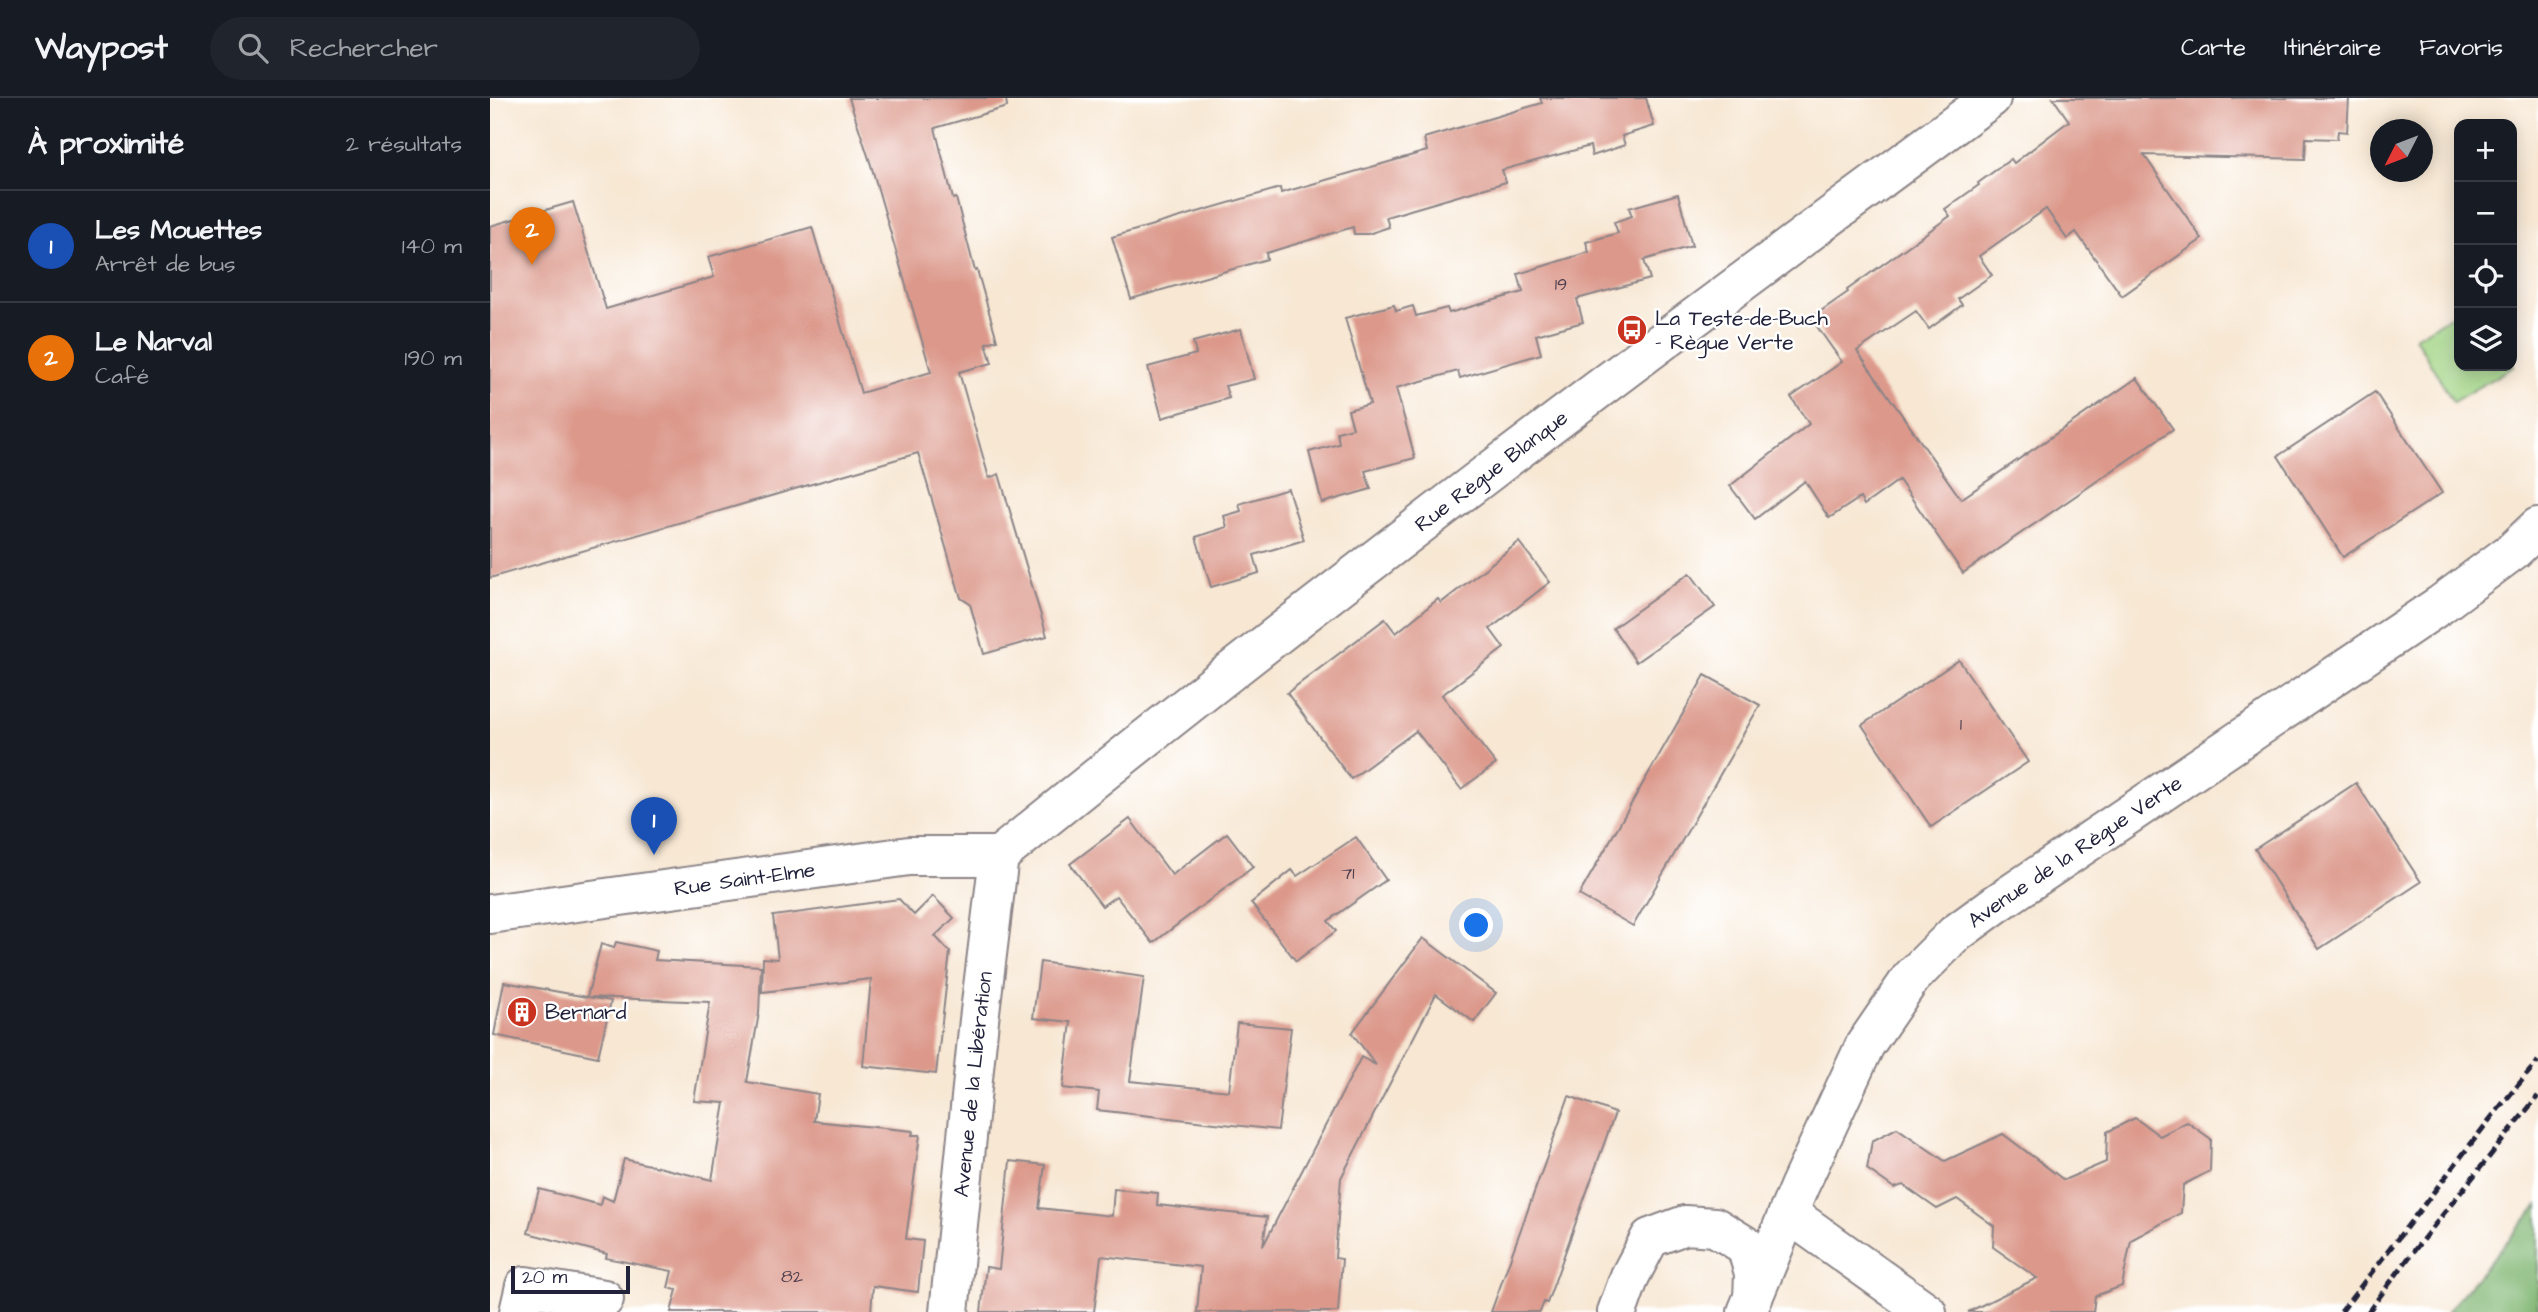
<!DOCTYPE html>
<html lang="fr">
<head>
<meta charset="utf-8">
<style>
  body { margin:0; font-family:"Architects Daughter",sans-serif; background:#20242c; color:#f1f3f6 }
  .controls { position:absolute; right:21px; top:21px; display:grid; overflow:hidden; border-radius:14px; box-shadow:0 4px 18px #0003 }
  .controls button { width:63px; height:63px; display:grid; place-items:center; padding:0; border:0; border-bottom:2px solid #363941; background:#171b24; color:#f1f3f6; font:35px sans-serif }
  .compass { position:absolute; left:1880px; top:21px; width:63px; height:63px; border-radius:50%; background:#171b24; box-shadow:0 4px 18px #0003; rotate:228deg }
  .scale { position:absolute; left:21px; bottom:18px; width:119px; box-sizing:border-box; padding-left:7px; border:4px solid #22223b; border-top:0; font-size:19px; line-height:24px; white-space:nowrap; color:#22223b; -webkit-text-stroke:5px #fff; paint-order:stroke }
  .you { position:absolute; left:987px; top:828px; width:24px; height:24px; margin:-18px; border:5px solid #fff; border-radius:50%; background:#1a73e8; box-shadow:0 0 0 10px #1a73e833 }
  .badge { display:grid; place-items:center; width:46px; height:46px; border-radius:50%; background:#0b8043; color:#fff; font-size:23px; font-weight:700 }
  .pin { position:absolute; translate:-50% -58px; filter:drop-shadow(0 2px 4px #0008) }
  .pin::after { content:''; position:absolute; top:37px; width:24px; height:21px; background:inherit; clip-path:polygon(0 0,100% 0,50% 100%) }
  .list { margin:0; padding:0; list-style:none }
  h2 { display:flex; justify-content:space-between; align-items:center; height:91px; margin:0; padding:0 28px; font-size:30px }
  h2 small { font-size:23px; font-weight:400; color:#9ea1a6 }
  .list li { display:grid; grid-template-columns:46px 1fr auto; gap:21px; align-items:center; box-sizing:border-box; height:112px; padding:0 28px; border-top:2px solid #363941 }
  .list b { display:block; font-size:26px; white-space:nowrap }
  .list p { margin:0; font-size:23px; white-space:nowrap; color:#9ea1a6 }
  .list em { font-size:23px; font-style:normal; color:#9ea1a6 }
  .icon { flex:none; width:38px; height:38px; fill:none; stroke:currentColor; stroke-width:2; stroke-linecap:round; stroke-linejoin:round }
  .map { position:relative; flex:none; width:2048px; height:1214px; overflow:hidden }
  header { display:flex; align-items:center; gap:42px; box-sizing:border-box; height:98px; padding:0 35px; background:#171b24; border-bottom:2px solid #363941 }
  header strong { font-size:33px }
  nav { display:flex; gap:38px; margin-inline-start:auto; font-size:24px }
  .search { width:490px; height:63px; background:#20242c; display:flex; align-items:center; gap:18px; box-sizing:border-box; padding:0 24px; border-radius:38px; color:#9ea1a6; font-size:26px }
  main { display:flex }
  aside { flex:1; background:#171b24 }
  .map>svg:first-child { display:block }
  .green { fill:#a1d484; stroke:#627b60; stroke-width:2 }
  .forest { fill:#80b672; stroke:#516c56; stroke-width:2 }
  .building { fill:#dc998b }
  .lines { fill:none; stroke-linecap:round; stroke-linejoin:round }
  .minor-casing { stroke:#8c8487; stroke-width:42 }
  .minor { stroke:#fff; stroke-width:38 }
  .rail { stroke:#22223b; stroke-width:5; stroke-dasharray:10 5; stroke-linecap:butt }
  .labels { text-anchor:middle; stroke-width:5; stroke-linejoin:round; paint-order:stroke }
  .number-label { font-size:18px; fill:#50404f }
  .poi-label { font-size:21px; fill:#22223b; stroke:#fff; text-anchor:start }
  .street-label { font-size:21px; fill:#22223b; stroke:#fff }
</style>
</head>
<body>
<header>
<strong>Waypost</strong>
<div class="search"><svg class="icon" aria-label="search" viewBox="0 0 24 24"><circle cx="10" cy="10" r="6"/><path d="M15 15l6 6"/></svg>Rechercher</div>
<nav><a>Carte</a><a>Itinéraire</a><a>Favoris</a></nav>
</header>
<main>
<aside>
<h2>À proximité<small>2 résultats</small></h2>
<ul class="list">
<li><span class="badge" style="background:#1a4fb4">1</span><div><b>Les Mouettes</b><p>Arrêt de bus</p></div><em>140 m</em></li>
<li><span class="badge" style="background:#e8710a">2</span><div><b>Le Narval</b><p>Café</p></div><em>190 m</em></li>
</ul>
</aside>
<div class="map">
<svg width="2048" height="1214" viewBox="0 0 2048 1214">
  <rect width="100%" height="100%" fill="#fff"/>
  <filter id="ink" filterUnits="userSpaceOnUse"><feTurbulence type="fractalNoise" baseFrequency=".0143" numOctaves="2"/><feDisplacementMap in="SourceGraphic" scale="14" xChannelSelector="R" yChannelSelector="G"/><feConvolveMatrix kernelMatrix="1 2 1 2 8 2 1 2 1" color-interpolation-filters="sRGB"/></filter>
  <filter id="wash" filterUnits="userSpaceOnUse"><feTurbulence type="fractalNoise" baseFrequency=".00686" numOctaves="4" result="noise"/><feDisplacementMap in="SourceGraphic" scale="28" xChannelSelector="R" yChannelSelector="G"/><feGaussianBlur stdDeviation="1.57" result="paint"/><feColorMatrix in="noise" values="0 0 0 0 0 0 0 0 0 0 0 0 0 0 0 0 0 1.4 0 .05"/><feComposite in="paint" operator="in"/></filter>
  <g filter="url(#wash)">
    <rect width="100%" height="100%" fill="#f7e7d3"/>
    <!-- green -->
    <path class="green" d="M1969,213v55h53v-4l2,4 -61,36 -38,-65z"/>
    <!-- forest -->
    <path class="forest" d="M2048,1107v107h-91l6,-7z"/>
    <g id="blocks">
      <!-- building -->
      <g class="building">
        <path d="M359,0h157l1,9 -72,21 18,71 3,-1 19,73 2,-1 20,70 -11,3 6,20 -33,9 30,106 10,-4 48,162 -63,18 -14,-50 -9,-6 -43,-145 -428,125v-352l83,-24 33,107 108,-32 -6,-20 104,-30 49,166 70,-21 -60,-207z"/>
        <path d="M1050,0h106l8,28 -32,10 3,9 -33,11 -2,-10 -88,24 4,12 -120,35 3,10 -21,7h-14l-1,-7 -87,26 1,6 -136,40 -19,-62 168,-49 1,5 146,-42 -3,-13 118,-35z"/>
        <path d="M1563,0h296l-2,34 -9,-1 -1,8 -31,-1 -1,21 -161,-4 58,84 -80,57 -46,-64 -9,7 -21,-30 -67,47 13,19 -34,24 4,6 -33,24 -13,-18 -59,40 104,148 176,-121 36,51 -210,144 -64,-93 -35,25 -4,-7 -31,20 -24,-37 -50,38 -25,-33 79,-62 -18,-27 51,-35 -31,-44 37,-26 -1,-2 103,-74 -5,-7 34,-24 -1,-2 33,-24 3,4 55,-42z"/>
        <path d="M1188,96l14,52 -48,14 6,19 -73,20 6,23 -47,13 5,19 -81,24 -2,-7 -62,17 19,70 -50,13 6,18 -49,14 -13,-51 30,-8 -2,-12 16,-4 -5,-18 22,-6 -25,-86 49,-13 2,6 17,-5 3,10 31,-8 2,5 74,-21 -5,-18 71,-22 -3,-10 32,-9 -4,-11 18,-6 -3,-8z"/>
        <path d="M751,231l13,50 -29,7 4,12 -67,20 -14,-51 48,-13 -3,-12z"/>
        <path d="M1885,294l67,101 -99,64 -65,-101z"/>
        <path d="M798,391l16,51 -50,15 5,18 -48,14 -15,-50 31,-10 -3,-11 17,-5 -2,-7z"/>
        <path d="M1029,444l31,40 -60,47 14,19 -62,47 54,69 -35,25 -45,-58 -65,48 -64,-86 98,-74 11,14 42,-34 3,4z"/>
        <path d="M1200,475l25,34 -79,55 -23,-34z"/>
        <path d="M1469,562l69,102 -97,65 -69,-102z"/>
        <path d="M1215,577l55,30 -127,221 -54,-31z"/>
        <path d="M1866,685l65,99 -102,67 -64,-100z"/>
        <path d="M640,721l42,56 55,-42 26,34 -100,76 -37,-47 -14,10 -32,-42z"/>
        <path d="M866,739l30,43 -58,41 8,10 -40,30 -45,-58 41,-33 5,6z"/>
        <path d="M443,798l21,22 -19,18 15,16 -14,122 -73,-8 8,-87 -109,13 1,-34 15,1 -5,-43 126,-17 15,16z"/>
        <path d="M933,840l73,55 -22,29 -38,-28 -95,184 -6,80 7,1 -4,53h-141l4,-45 -100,-11 -7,56h-113l5,-45 13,2 11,-108 35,4 -6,43 73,8 2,-27 44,4 -1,12 110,12 -4,29 98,-189 15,8 -24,-32z"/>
        <path d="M126,844l41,9 -2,9 106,6 -2,47 -12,69 71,12 -4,27 99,10 -1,4h8l-14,104 17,2 -5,51 -45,-6 -2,26h-200l6,-22 -9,-2 4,-17 -66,-13 1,-4 -79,-21 11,-44 61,16 2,-9 11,5 11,-42 88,21 13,-77 -31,-2 16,-99 -122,-5 23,4 -13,56 -104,-22 10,-53 83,15 14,-53 13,4z"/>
        <path d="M550,864l104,15 -14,104 99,10 8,-68 54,5 -13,102 -181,-20 2,-18 -36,-4 8,-66 -38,-4z"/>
        <path d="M1079,998l46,17 -68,190 -3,-1 -4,10h-49z"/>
        <path d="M1645,1020l25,18 27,-14 24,17 -1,32 -27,14 -2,28 -50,27 -9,46 -27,10 -2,16h-125l69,-34 -44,-31 1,-21 -37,-27 -20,10 -34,-24 -9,3 -27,-19 5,-28 25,-13 48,33 58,-27 61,46 42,-18 1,-30z"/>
      </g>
    </g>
  </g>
  <g filter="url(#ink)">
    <use href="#blocks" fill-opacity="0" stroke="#8c8487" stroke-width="2"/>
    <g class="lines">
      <!-- minor casing -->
      <g class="minor-casing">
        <g id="minor">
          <path id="s1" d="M509,758c323,-262 657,-512 992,-758"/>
          <path id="s2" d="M0,816l419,-58h90"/>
          <path d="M1298,1115l139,99"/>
          <path d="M29,1214l6,-26 79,13"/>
          <path id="s3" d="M459,1214l30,-292 20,-164"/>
          <path d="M1127,1214l13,-36 20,-38 35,-13 30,2 31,19 8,27 -1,25"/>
          <path id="s4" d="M1257,1214l52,-125 66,-142 46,-67 44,-44 41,-30 444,-299 74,-55 24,-23"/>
        </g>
      </g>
      <!-- minor -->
      <use href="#minor" class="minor"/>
      <!-- rail -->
      <g class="rail">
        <path d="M1851,1214l153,-198 44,-53"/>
        <path d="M1878,1214l52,-69 118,-147"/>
      </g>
    </g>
  </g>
  <!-- icons -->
  <defs>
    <g id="bus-disc" transform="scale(1.575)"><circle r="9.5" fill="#c8321e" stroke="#fff"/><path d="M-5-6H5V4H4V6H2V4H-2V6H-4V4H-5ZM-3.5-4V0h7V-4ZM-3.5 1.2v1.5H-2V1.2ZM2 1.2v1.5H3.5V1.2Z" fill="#fff"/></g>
    <g id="building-disc" transform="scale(1.575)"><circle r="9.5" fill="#c8321e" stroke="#fff"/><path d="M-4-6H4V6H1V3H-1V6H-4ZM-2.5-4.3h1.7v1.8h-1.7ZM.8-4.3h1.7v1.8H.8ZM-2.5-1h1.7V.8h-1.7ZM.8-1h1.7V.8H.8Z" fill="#fff"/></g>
  </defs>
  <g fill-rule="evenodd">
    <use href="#bus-disc" x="1142" y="232"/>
    <use href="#building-disc" x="32" y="914"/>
  </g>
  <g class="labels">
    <!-- number labels -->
    <g class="number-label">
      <text x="1071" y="192">19</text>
      <text x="1471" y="632">1</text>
      <text x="858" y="781">71</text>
      <text x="302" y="1184">82</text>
    </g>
    <!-- poi labels -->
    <g class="poi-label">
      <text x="1165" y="227">La Teste-de-Buch<tspan x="1165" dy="24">- Règue Verte</tspan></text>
      <text x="55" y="921">Bernard</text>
    </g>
    <!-- street labels -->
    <g class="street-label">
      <text dy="7" stroke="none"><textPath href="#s1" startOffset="625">Rue Règue Blanque</textPath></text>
      <text dy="7" stroke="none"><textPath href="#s4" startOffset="581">Avenue de la Règue Verte</textPath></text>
      <text dy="7" stroke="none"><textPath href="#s2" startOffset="257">Rue Saint-Elme</textPath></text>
      <text dy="7" stroke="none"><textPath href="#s3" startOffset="229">Avenue de la Libération</textPath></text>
    </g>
  </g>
</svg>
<div class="controls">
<button>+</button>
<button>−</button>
<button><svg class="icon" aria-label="locate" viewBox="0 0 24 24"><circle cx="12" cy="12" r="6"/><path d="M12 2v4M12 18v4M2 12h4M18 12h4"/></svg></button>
<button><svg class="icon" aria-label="layers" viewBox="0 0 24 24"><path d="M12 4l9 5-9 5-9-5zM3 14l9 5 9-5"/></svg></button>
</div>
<svg class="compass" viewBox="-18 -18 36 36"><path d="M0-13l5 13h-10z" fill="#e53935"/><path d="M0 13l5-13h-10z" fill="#9ea1a6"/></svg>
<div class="scale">20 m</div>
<div class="you"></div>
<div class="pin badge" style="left:164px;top:757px;background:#1a4fb4">1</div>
<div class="pin badge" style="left:42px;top:167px;background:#e8710a">2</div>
</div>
</main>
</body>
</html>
